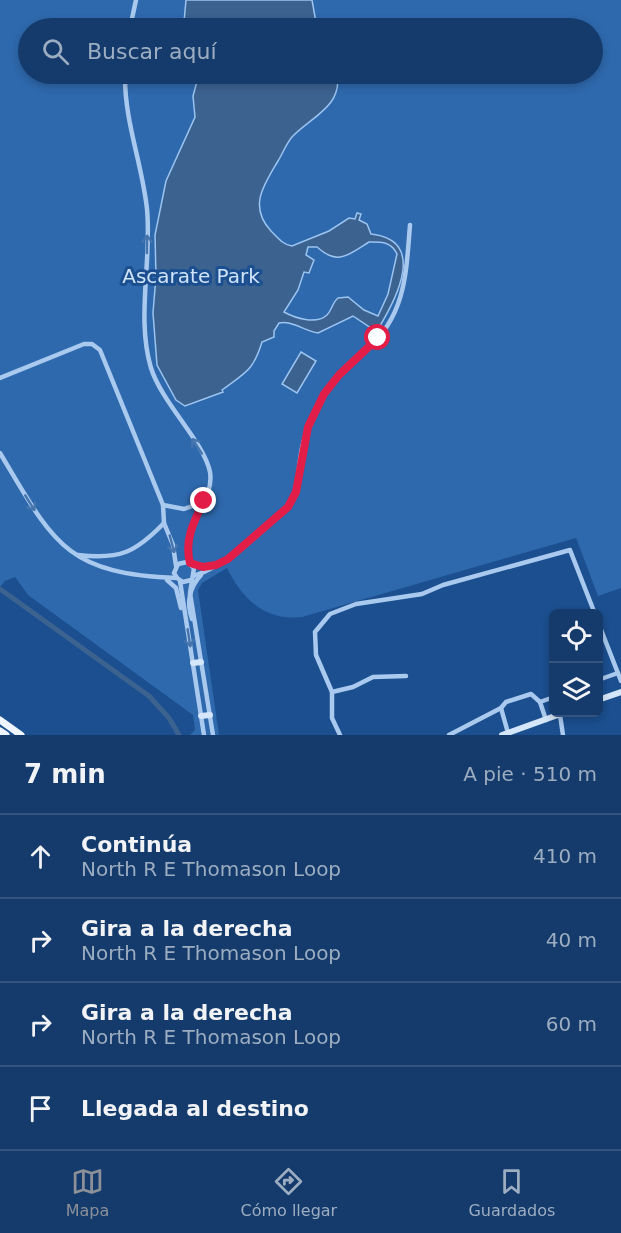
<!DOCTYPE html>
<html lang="es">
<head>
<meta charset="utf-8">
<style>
  body { margin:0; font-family:"DejaVu Sans",sans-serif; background:#214673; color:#f1f3f6 }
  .controls { position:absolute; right:18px; bottom:18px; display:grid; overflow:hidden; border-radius:9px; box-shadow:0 3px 9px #0003 }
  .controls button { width:54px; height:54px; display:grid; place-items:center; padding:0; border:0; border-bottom:2px solid #33557e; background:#143b6b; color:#f1f3f6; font:30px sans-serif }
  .stop { position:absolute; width:18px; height:18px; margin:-14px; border:4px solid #e11d48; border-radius:50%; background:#fff }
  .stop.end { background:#e11d48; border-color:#fff; box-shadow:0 2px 6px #0008 }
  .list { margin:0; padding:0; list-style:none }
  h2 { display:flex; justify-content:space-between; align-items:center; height:78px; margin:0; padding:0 24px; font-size:26px }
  h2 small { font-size:20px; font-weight:400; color:#9dadc1 }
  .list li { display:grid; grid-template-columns:39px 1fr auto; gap:18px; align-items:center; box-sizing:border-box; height:84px; padding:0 24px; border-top:2px solid #33557e }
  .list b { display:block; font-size:22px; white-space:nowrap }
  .list p { margin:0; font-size:20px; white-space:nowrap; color:#9dadc1 }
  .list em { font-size:20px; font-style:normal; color:#9dadc1 }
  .icon { flex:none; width:33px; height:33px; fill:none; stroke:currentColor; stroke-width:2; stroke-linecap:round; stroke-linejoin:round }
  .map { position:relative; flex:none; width:621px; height:735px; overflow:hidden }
  .search { position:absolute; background:#143b6b; box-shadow:0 3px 9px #0003; left:18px; right:18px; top:18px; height:66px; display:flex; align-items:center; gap:15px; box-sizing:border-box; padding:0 21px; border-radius:33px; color:#9dadc1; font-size:22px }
  .sheet { height:414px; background:#143b6b }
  nav { display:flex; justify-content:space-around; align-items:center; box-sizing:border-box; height:84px; border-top:2px solid #33557e; background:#143b6b; font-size:16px; color:#9dadc1 }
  nav a { display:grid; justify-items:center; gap:3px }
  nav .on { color:#8c9099 }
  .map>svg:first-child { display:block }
  .green { fill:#2e69ad; fill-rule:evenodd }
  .water { fill:#3c6290; stroke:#9cc4f0; stroke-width:1.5; fill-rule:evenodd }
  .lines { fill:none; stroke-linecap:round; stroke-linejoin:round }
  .canal { stroke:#3c6290; stroke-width:5 }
  .street { stroke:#a9c9ee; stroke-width:4.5 }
  .secondary { stroke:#d6e6fa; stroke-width:6 }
  .primary { stroke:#f0f6ff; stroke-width:7 }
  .oneway { stroke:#4674ac }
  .route { stroke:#e11d48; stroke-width:8 }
  .labels { text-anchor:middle; stroke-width:6; stroke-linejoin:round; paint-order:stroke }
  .park-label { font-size:20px; fill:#cfe3fa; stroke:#1b4f8f }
</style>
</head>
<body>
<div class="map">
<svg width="621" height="735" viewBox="0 0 621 735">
  <rect width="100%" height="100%" fill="#1b4f8f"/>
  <!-- green -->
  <path class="green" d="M0,0h621v588l-23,8 -22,-58 -274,79c-37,4 -60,-18 -75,-49l-25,15 -4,7 21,145h-29l5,-5 -2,-15 -165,-120 -13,-18 -10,4 -5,6zM28,28h564v46h-564z"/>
  <!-- water -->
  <g class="water">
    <path d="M186,0h126l5,28h-130l-3,-6z"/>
    <path d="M199,74h138c6,32 -26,43 -45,63 -6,7 -9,16 -14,24 -14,24 -30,45 -7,70 6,6 12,14 21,15l37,-15 20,-13 6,1 2,-6 4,1 -2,6 8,4 4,10c56,6 26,64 7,95l-7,-1 -18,-12 -35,17c-13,-2 -27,-13 -39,-10l-5,8v6l-12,5c-9,29 -16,30 -40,48l1,2 -38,14 -9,-6 -19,-35 -4,-52 3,-37 -1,-41 11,-54 29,-64 -2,-21zM369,242c12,0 22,-1 28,12l-9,40 -10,22 -14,-6 -16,-13 -10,1c-6,5 -6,12 -11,17 -11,10 -32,3 -43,-3l14,-22 6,-18 5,1 5,-13 -8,-5 2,-8h9c21,19 31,8 52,-5z"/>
    <path d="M301,352l15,9 -19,32 -15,-9z"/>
  </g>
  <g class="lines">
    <!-- canal -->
    <path class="canal" d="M0,589l149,107 20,22 10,17"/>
    <!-- street -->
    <g class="street">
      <path d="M130,28l6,-28"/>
      <path d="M125,74c-1,46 17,89 22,135 5,52 -11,109 4,159 11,35 53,74 59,104 5,31 -30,55 -20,91"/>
      <path d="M0,378l84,-34h8l8,6 63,155 1,18 9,22 3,21"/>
      <path d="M0,453c53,89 65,121 177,125"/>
      <path d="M163,505l21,4 19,-7"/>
      <path d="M78,555c42,5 58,-3 86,-32"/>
      <path d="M193,566h20"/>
      <path d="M193,576c24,-5 96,-61 103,-85 3,-10 2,-21 4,-31 3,-23 11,-45 23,-64 11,-19 28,-32 44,-46 39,-36 39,-76 43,-125"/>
      <path d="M167,580l9,8 5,20"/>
      <path d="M191,580l-8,2 -6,-4 -3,-5 4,-9 9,-2 7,6 -4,25 23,142"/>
      <path d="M180,581l24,154"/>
      <path d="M192,619c-6,-17 -3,-31 9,-44"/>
      <path d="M598,622l23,59"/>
      <path d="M598,680l20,-7"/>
      <path d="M332,692l21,-5 20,-10 33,-1"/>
      <path d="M540,702l14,-5"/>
      <path d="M501,708l7,25"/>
      <path d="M560,715l3,20"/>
      <path d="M340,735l-8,-17v-26l-16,-37 -1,-23 15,-18 26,-10 66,-10 21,-9 127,-35 25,64"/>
      <path d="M449,735l52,-27 5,-6 25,-8 9,8 6,18"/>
    </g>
    <!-- secondary -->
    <g class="secondary">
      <path d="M193,663l8,-1"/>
      <path d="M598,700l23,-8"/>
      <path d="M201,716l9,-1"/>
      <path d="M502,735l64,-23"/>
    </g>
    <!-- primary -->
    <g class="primary">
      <path d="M0,720l21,15"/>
      <path d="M0,731l6,4"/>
    </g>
  </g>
  <!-- one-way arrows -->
  <defs><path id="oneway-shaft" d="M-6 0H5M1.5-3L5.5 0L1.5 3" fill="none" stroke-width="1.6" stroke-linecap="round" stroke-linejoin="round" transform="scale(1.5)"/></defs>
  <g class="oneway">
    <use href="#oneway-shaft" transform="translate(147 244) rotate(-89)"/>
    <use href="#oneway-shaft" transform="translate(197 446) rotate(-123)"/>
    <use href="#oneway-shaft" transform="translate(30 503) rotate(58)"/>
    <use href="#oneway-shaft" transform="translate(172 544) rotate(75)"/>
    <use href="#oneway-shaft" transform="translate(189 638) rotate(81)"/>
  </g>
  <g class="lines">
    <!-- route -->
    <path class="route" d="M204,501c-10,20 -20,39 -14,62l13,4 13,-2 12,-6 60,-52 8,-15 12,-65 16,-33 15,-19 39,-37"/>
  </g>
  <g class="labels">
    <!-- park labels -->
    <g class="park-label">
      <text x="191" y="283">Ascarate Park</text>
    </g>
  </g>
</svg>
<div class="controls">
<button><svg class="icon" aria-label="locate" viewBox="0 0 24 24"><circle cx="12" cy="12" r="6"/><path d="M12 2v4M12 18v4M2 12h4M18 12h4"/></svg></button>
<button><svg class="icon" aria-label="layers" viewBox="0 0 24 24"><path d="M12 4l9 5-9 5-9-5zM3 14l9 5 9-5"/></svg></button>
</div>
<div class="stop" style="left:378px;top:338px"></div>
<div class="stop end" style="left:204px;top:501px"></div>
<div class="search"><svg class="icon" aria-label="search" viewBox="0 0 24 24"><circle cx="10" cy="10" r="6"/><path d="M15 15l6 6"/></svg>Buscar aquí</div>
</div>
<section class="sheet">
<h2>7 min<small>A pie · 510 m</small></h2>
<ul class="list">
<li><svg class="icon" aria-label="ahead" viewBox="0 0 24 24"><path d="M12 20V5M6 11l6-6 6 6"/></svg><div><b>Continúa</b><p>North R E Thomason Loop</p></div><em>410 m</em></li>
<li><svg class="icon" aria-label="right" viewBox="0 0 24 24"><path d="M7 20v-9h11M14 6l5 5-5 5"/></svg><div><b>Gira a la derecha</b><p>North R E Thomason Loop</p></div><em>40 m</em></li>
<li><svg class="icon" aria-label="right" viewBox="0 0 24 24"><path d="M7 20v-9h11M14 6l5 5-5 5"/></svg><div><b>Gira a la derecha</b><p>North R E Thomason Loop</p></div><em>60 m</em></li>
<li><svg class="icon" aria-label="arrive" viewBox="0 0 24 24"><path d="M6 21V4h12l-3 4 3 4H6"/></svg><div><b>Llegada al destino</b></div></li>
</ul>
</section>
<nav>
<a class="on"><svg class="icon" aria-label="map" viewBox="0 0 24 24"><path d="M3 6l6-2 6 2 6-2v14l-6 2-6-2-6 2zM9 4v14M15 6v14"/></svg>Mapa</a>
<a><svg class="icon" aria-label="directions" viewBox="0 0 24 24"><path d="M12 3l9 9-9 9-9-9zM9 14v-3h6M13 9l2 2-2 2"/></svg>Cómo llegar</a>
<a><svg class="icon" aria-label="saved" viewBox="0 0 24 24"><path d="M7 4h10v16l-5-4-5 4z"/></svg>Guardados</a>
</nav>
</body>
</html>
